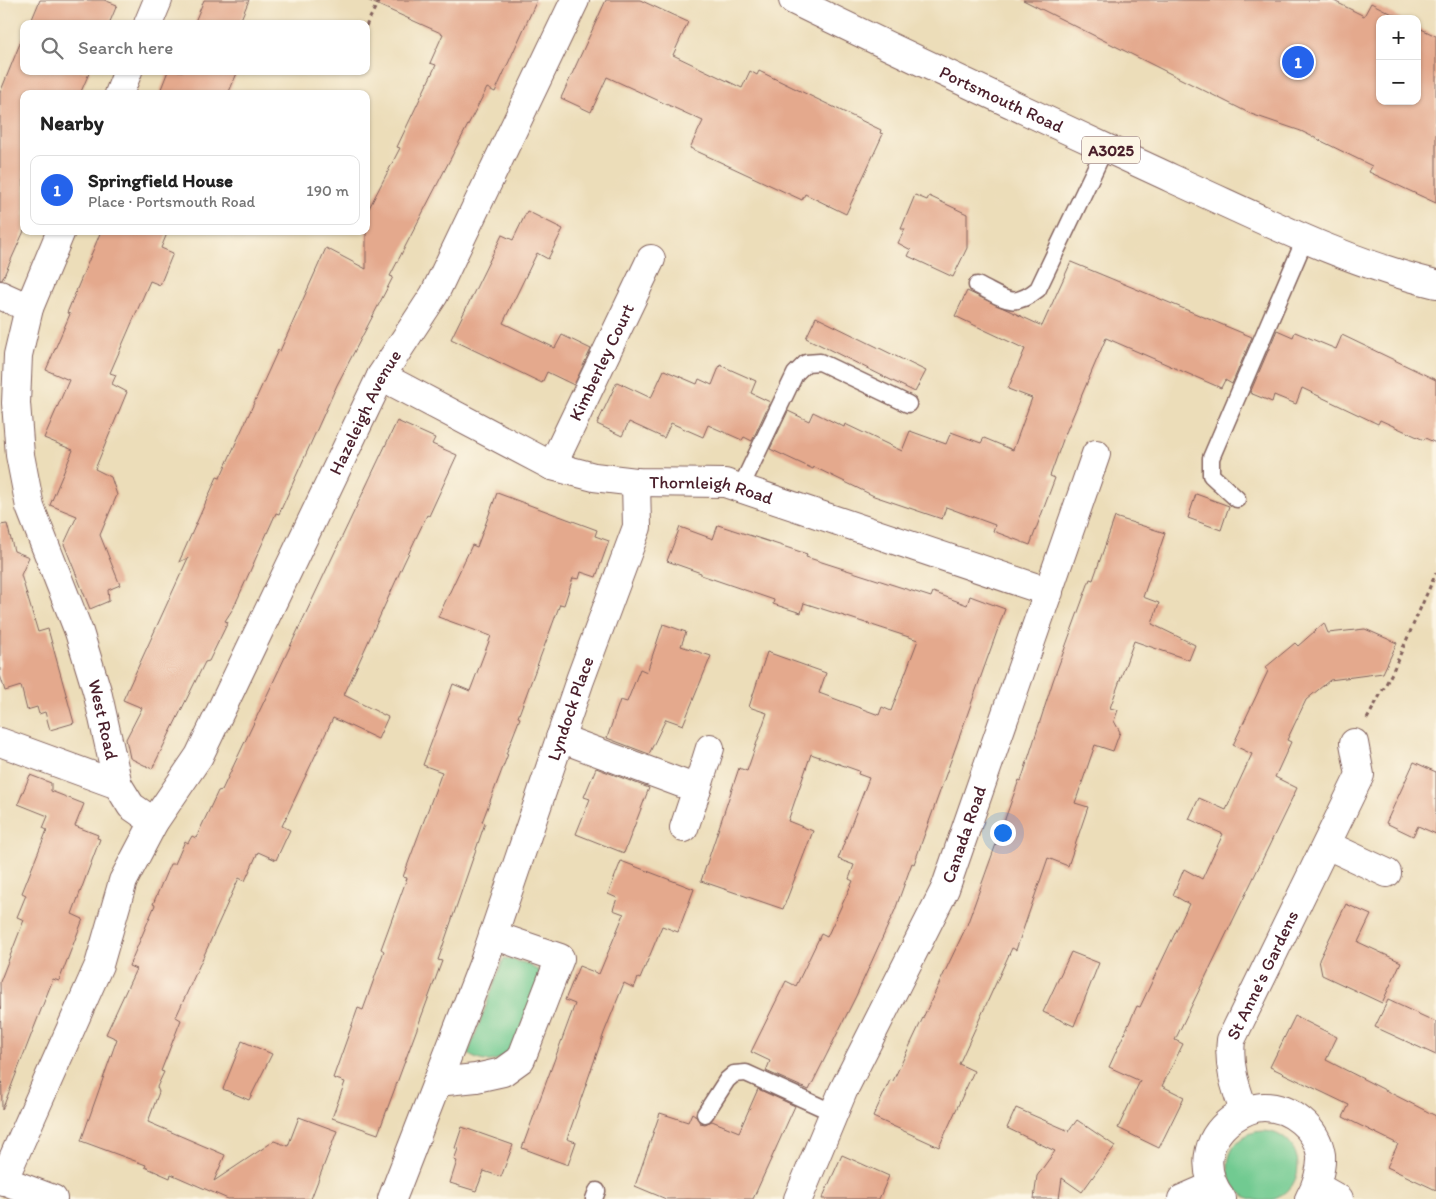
<!DOCTYPE html>
<html lang="en">
<head>
<meta charset="utf-8">
<style>
  body { margin:0; font-family:Itim,sans-serif; background:#f6f6f6; color:#222 }
  .controls { position:absolute; right:15px; top:15px; display:grid; overflow:hidden; border-radius:10px; box-shadow:0 1px 4px #0004 }
  .controls button { width:45px; height:45px; display:grid; place-items:center; padding:0; border:0; border-bottom:1px solid #e0e0e0; background:#fff; color:#222; font:25px sans-serif }
  .you { position:absolute; left:1002px; top:832px; width:18px; height:18px; margin:-12px; border:4px solid #fff; border-radius:50%; background:#1a73e8; box-shadow:0 0 0 8px #1a73e833 }
  .badge { display:grid; place-items:center; width:32px; height:32px; border-radius:50%; background:#2563eb; color:#fff; font-size:16px; font-weight:700 }
  .pin { position:absolute; translate:-50% -50%; border:2px solid #fff; box-shadow:0 1px 5px #0006 }
  .list { margin:0; padding:0; list-style:none }
  h2 { display:flex; justify-content:space-between; align-items:center; height:65px; margin:0; padding:0 20px; font-size:21px }
  h2 small { font-size:16px; font-weight:400; color:#767676 }
  .list li { display:grid; grid-template-columns:32px 1fr auto; gap:15px; align-items:center; box-sizing:border-box; height:70px; margin:0 10px 10px; padding:0 10px; border:1px solid #e0e0e0; border-radius:10px }
  .list b { display:block; font-size:19px; white-space:nowrap }
  .list p { margin:0; font-size:16px; white-space:nowrap; color:#767676 }
  .list em { font-size:16px; font-style:normal; color:#767676 }
  .icon { flex:none; width:28px; height:28px; fill:none; stroke:currentColor; stroke-width:2; stroke-linecap:round; stroke-linejoin:round }
  .map { position:relative; flex:none; width:1436px; height:1199px; overflow:hidden }
  .search { position:absolute; background:#fff; box-shadow:0 1px 4px #0004; left:20px; top:20px; width:350px; height:55px; display:flex; align-items:center; gap:12px; box-sizing:border-box; padding:0 18px; border-radius:10px; color:#767676; font-size:19px }
  .panel { position:absolute; background:#fff; box-shadow:0 1px 4px #0004; left:20px; top:90px; width:350px; height:145px; border-radius:10px }
  .map>svg:first-child { display:block }
  .green { fill:#71ca91; stroke:#5e745e }
  .building { fill:#e4a98d }
  .lines { fill:none; stroke-linecap:round; stroke-linejoin:round }
  .lane-casing { stroke:#83625d; stroke-width:19 }
  .street-casing { stroke:#83625d; stroke-width:30 }
  .primary-casing { stroke:#83625d; stroke-width:30 }
  .path { stroke:#83625d; stroke-width:3; stroke-dasharray:4 4; stroke-linecap:butt }
  .lane { stroke:#fff; stroke-width:16 }
  .street { stroke:#fff; stroke-width:28 }
  .primary { stroke:#fff; stroke-width:28 }
  .labels { text-anchor:middle; stroke-width:4.5; stroke-linejoin:round; paint-order:stroke }
  .shield { fill:#fcf5e5; stroke:#7f5f63; stroke-width:1 }
  .shield-label { font-size:16px; font-weight:bold; fill:#4a1f2b }
  .street-label { font-size:18px; fill:#4a1f2b; stroke:#fcf5e5 }
</style>
</head>
<body>
<div class="map">
<svg width="1436" height="1199" viewBox="0 0 1436 1199">
  <rect width="100%" height="100%" fill="#fcf5e5"/>
  <filter id="ink" filterUnits="userSpaceOnUse"><feTurbulence type="fractalNoise" baseFrequency=".02" numOctaves="2"/><feDisplacementMap in="SourceGraphic" scale="10" xChannelSelector="R" yChannelSelector="G"/><feConvolveMatrix kernelMatrix="1 2 1 2 8 2 1 2 1" color-interpolation-filters="sRGB"/></filter>
  <filter id="wash" filterUnits="userSpaceOnUse"><feTurbulence type="fractalNoise" baseFrequency=".0096" numOctaves="4" result="noise"/><feDisplacementMap in="SourceGraphic" scale="20" xChannelSelector="R" yChannelSelector="G"/><feGaussianBlur stdDeviation="1.12" result="paint"/><feColorMatrix in="noise" values="0 0 0 0 0 0 0 0 0 0 0 0 0 0 0 0 0 1.4 0 .05"/><feComposite in="paint" operator="in"/></filter>
  <g filter="url(#wash)">
    <rect width="100%" height="100%" fill="#ecddb9"/>
    <!-- green -->
    <g class="green">
      <path d="M504,958l21,5 14,8 2,6c-6,14 -23,65 -31,73 -12,14 -28,14 -42,4z"/>
      <circle cx="1263" cy="1166" r="35"/>
    </g>
    <g id="blocks">
      <!-- building -->
      <g class="building">
        <path d="M40,0h64l13,5 -8,19h-79z"/>
        <path d="M204,0h45l-10,24h-45z"/>
        <path d="M367,0h170l-42,92 -8,-4 -97,188 3,1 -56,108 -58,129 -3,-1 -42,94 -9,14 3,1 -19,39 -4,1 -53,107 -22,-11 -4,-19 16,-31 -19,-8 65,-142 -9,4 38,-85 3,1 58,-128 2,1 46,-103 40,21v-55l34,-66 -3,-1 39,-82 -6,-2 13,-29z"/>
        <path d="M606,0h34l48,22 -15,33 69,33 8,-17 7,4 2,-4 122,59 -1,3 3,1 -37,80 -41,-20 -3,6 -112,-52 13,-27 -96,-44 -16,35 -30,-14z"/>
        <path d="M1023,0h309l32,16 7,-13 31,16h-22v82h37v-74l19,9v167l-67,-31 3,-6 -71,-35 -50,-17z"/>
        <path d="M23,36l1,35h66l-10,23h-56v137l-22,49h-2v-187z"/>
        <path d="M168,71h70l-10,23h-69z"/>
        <path d="M915,195l12,5 2,-4 38,18v34l-14,29 -45,-21 3,-6 -13,-7 7,-14h-4z"/>
        <path d="M527,211l36,18 -15,30 -11,-6 -34,70 52,25 7,-13 29,14 -17,36 -27,-13 -5,11 -91,-44 51,-104 11,5z"/>
        <path d="M101,231h67l-7,17 12,5 -13,32 -10,-4 -40,92 6,2 -4,9 15,8 -32,77 16,8 6,18 -17,40 20,50 -12,5 1,11 -19,8 -26,-65 13,-28 -27,-11 23,-55 -29,-12 25,-58 -23,-10 24,-56 -3,-1z"/>
        <path d="M1071,262l181,75 -20,47 -7,-4 -4,8 -115,-50 -42,99 -14,39 5,2 -25,67 -37,-14 2,-6 -49,-18 -4,12 -68,-23 -60,-29 -1,2 -43,-20 18,-38 21,10 4,-9 31,15 1,-3 57,27 8,-20 36,13 5,-12 30,11 3,-5 29,12 19,-52 -24,-9 17,-40 -70,-33 12,-25 75,35z"/>
        <path d="M816,317l110,54 -11,21 -109,-54z"/>
        <path d="M1277,330l16,7 2,-5 41,17 6,-14 94,45v63l-11,-5 -1,2 -44,-20 -2,4 -76,-36 -6,16 -22,-9 -2,7 -22,-9z"/>
        <path d="M720,365l36,16 -5,12 19,9 -18,39 -8,-4 -2,3 -34,-15 -5,12 -32,-14 -7,15 -35,-16 -7,14 -25,-12 20,-42 34,16 13,-28 33,14 2,-5 13,6z"/>
        <path d="M397,421l38,17 -3,6 25,11 -28,61 -2,-1 -23,48 -60,132 44,22 -10,22 -45,-21 -51,108 8,4 -14,30 -18,-8 -13,29 -6,-3 -63,139 5,3 -20,51 3,1 -7,15 2,5 -11,30 77,33 -11,26 60,-40 14,5 11,-29 38,14 -26,68h-83l-57,-25 -1,4 -25,-11 1,-2 -65,-24 36,-102 -11,-5 30,-65 -7,-3 26,-61 -2,-1 17,-40h5l10,-23 3,2 4,-7 4,2 22,-47 4,-1z"/>
        <path d="M497,493l100,37 -2,6 14,5 -13,36 -15,-5 -2,7 -6,-1 -9,27 -4,-1 -42,113 2,1 -14,36h2l-26,68 3,1 -47,137 4,1 -64,173 -46,-16 13,-36 -12,-4 25,-70 5,2 21,-59 -3,-2 26,-71 -4,-1 39,-105 -19,-7 30,-81 17,7 21,-55 -53,-19 34,-72 5,2z"/>
        <path d="M1196,494l33,12 -8,24 -33,-12z"/>
        <path d="M1115,517l50,16 -22,64 16,6 -7,21 43,21 -6,15 -55,-19 -24,67 8,2 -4,11 6,11 -7,19 -18,-6 -20,58 13,4 -20,59 -20,-8 -32,92 -4,-2 -53,116 15,7 -35,76 -66,-30 17,-37 3,1 74,-156 52,-145 2,1 32,-100 37,-102 3,1z"/>
        <path d="M7,524l7,27 15,6 -8,18 17,57 10,-3 26,94 -24,7 -5,-18 -6,2 -2,-7 -10,3 -6,-24 -16,5 -5,-16v-150z"/>
        <path d="M718,525l89,29 -1,3 125,40 2,-5 34,13 3,-9 35,13 -91,255 -2,-1 -17,47 -39,86 -47,94 -43,-19 4,-10 -19,-9 35,-71 10,5 25,-52 6,3 26,-56 -4,-2 5,-14 -16,-6 31,-81 -11,-4 1,-3 -48,-17 -23,67 25,10 -30,78 -82,-28 38,-113 8,3 20,-58 -18,-6 18,-55 59,21 -7,20 60,22 3,-8 9,4 27,-71 -114,-37 -3,10 -28,-9 1,-4 -73,-25v-2l-34,-12 13,-34 33,12z"/>
        <path d="M1324,623l4,10 37,-4 32,14 -14,30 -53,7 -24,20 -19,40 4,2 -16,35 22,11 -122,252 8,4 -21,42 22,11 -25,51 -41,-20 22,-47 -31,-14 28,-61 3,1 49,-103 -16,-9 11,-26 18,10 21,-45 -34,-15 10,-21 27,12 26,-56 -19,-9 35,-74 -2,-4 29,-24 3,3z"/>
        <path d="M663,624l23,8 -5,14 30,10 -28,69 -17,-6 -17,35 -42,-16 13,-38 7,2 13,-33 7,3z"/>
        <path d="M1414,762l22,10v62l-18,-8 -5,10 -27,-13z"/>
        <path d="M596,768l53,20 -25,65 -48,-19 14,-35 -6,-2z"/>
        <path d="M30,775l21,8v8l33,13 -9,22 23,9 -1,3 3,1 -28,75 11,5 -24,62 -6,-2 -51,131 -2,-128 24,-62 -7,-3 9,-22 -4,-2 25,-63 -4,-2 5,-12 -30,-12z"/>
        <path d="M621,861l73,28 -16,43 -16,-6 -22,53 -2,-1 -4,10 -10,-5 -20,50 -37,106 9,3 -8,23 -46,-17 53,-144 -10,-4 14,-34 20,8 25,-60 -11,-4 4,-12 -9,-4z"/>
        <path d="M1346,904l25,11 -13,27 43,20 -19,41 -60,-28 -3,-15z"/>
        <path d="M1071,952l28,11 -25,63 -31,-14z"/>
        <path d="M1388,1000l48,22v33l-61,-28z"/>
        <path d="M1295,1016l42,21 -11,23 110,56v74l-49,-23 11,-23 -55,-27 6,-12 -79,-38z"/>
        <path d="M242,1041l30,13 -23,46 -26,-11z"/>
        <path d="M758,1089l37,17 -42,93h-87l-31,-13 25,-73 28,9 4,-9 3,2 5,8 5,1 7,-3 27,11z"/>
        <path d="M1016,1108l53,23 8,-11 38,26 -33,46 -20,-14 -3,21h-25l3,-23 18,-25 -48,-23z"/>
        <path d="M462,1127l51,18 -12,32 -17,-6 -8,20 -26,-8 7,-22 -3,-1 4,-11 -3,-1z"/>
        <path d="M842,1155l47,21 -10,23h-57z"/>
      </g>
    </g>
  </g>
  <g filter="url(#ink)">
    <use href="#blocks" fill-opacity="0" stroke="#83625d" stroke-width="1"/>
    <g class="lines">
      <!-- lane casing -->
      <g class="lane-casing">
        <g id="lane">
          <path d="M977,285c27,13 35,25 61,4l67,-141"/>
          <path d="M741,487l54,-113 11,-11 14,-1 88,42"/>
          <path d="M1237,499l-26,-24v-17l94,-219"/>
          <path d="M705,1114l22,-34 7,-6 12,-1 88,40"/>
          <path d="M594,1199l3,-8"/>
        </g>
      </g>
      <!-- street casing -->
      <g class="street-casing">
        <g id="street">
          <path d="M148,24l10,-24"/>
          <path d="M119,94l9,-23"/>
          <path id="s1" d="M61,231l-32,77 -11,47 -2,48 4,52 10,52 49,125 18,59 21,94 13,21 23,16"/>
          <path d="M0,295l29,13"/>
          <path id="s2" d="M381,376l171,90 42,11 42,5 89,1 324,109"/>
          <path id="s3" d="M552,466l99,-207"/>
          <path d="M560,738l137,51 -13,39"/>
          <path d="M0,742l118,43"/>
          <path d="M697,789l13,-41"/>
          <path d="M1327,845l60,28"/>
          <path d="M437,1082l39,-4 27,-6 18,-13 39,-101 -67,-23"/>
          <path id="s4" d="M1244,1111c-9,-25 -16,-45 -13,-71l129,-265 -6,-32"/>
          <path d="M0,1179l53,20"/>
          <path id="s5" d="M3,1181l96,-216 24,-84 31,-59 45,-66 182,-380 53,-81 141,-295"/>
          <path d="M1316,1186l23,13"/>
          <path id="s6" d="M392,1199l93,-240 95,-279 57,-153 -1,-45"/>
          <path id="s7" d="M798,1199l45,-108 102,-202 151,-435"/>
          <path d="M1182,1199l30,-13"/>
          <path d="M1222,1199c-21,-27 -18,-59 10,-80 9,-6 20,-12 32,-12 26,0 53,21 57,48 1,14 -5,32 -12,44"/>
        </g>
      </g>
      <!-- primary casing -->
      <g class="primary-casing">
        <g id="primary">
          <path id="s8" d="M793,0c126,62 253,120 380,179 85,38 171,83 263,105"/>
        </g>
      </g>
      <!-- path -->
      <g class="path">
        <path d="M366,26l13,-26"/>
        <path d="M1367,719l25,-46 44,-100"/>
      </g>
      <!-- lane -->
      <use href="#lane" class="lane"/>
      <!-- street -->
      <use href="#street" class="street"/>
      <!-- primary -->
      <use href="#primary" class="primary"/>
    </g>
  </g>
  <g class="labels">
    <!-- shield labels -->
    <rect class="shield" x="1082" y="136.5" width="58" height="27" rx="4"/>
    <g class="shield-label">
      <text x="1111" y="156">A3025</text>
    </g>
    <!-- street labels -->
    <g class="street-label">
      <text dy="6" stroke="none"><textPath href="#s8" startOffset="231">Portsmouth Road</textPath></text>
      <text dy="6" stroke="none"><textPath href="#s3" startOffset="115">Kimberley Court</textPath></text>
      <text dy="6" stroke="none"><textPath href="#s5" startOffset="852">Hazeleigh Avenue</textPath></text>
      <text dy="6" stroke="none"><textPath href="#s2" startOffset="355">Thornleigh Road</textPath></text>
      <text dy="6" stroke="none"><textPath href="#s6" startOffset="522">Lyndock Place</textPath></text>
      <text dy="6" stroke="none"><textPath href="#s1" startOffset="510">West Road</textPath></text>
      <text dy="6" stroke="none"><textPath href="#s7" startOffset="401">Canada Road</textPath></text>
      <text dy="6" stroke="none"><textPath href="#s4" startOffset="145">St Anne's Gardens</textPath></text>
    </g>
  </g>
</svg>
<div class="controls">
<button>+</button>
<button>−</button>
</div>
<div class="you"></div>
<div class="pin badge" style="left:1298px;top:62px">1</div>
<div class="search"><svg class="icon" aria-label="search" viewBox="0 0 24 24"><circle cx="10" cy="10" r="6"/><path d="M15 15l6 6"/></svg>Search here</div>
<section class="panel">
<h2>Nearby<small></small></h2>
<ul class="list">
<li><span class="badge">1</span><div><b>Springfield House</b><p>Place · Portsmouth Road</p></div><em>190 m</em></li>
</ul>
</section>
</div>
</body>
</html>
